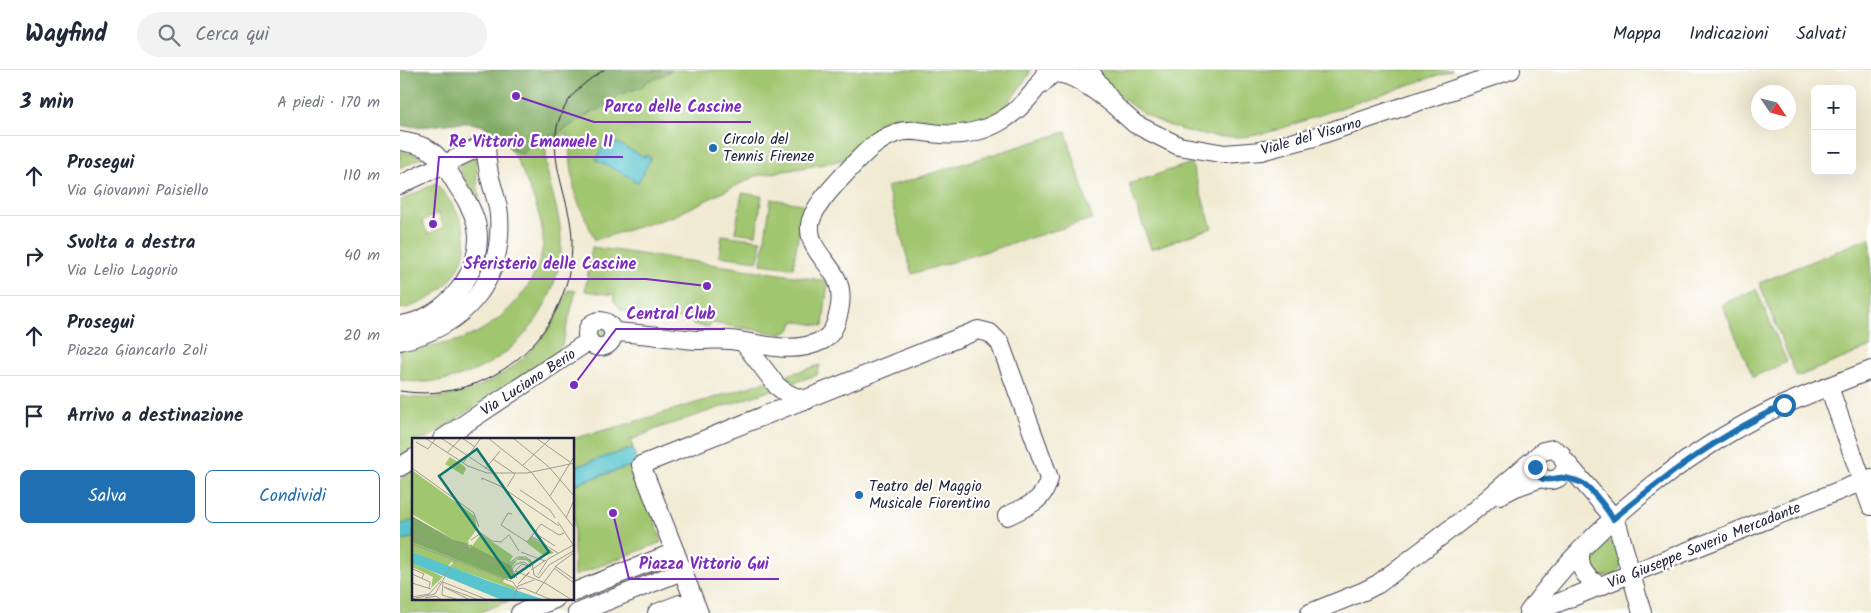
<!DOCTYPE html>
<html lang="it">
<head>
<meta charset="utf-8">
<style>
  body { margin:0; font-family:Kalam,sans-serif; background:#f2f2f3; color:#1f2937 }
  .controls { position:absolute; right:15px; top:15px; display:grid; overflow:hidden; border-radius:8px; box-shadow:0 5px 20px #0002 }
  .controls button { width:45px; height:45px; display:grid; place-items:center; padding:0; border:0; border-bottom:1px solid #e0e1e3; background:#fff; color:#1f2937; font:25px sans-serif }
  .compass { position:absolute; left:1351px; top:15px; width:45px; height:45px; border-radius:50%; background:#fff; box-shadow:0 5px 20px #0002; rotate:125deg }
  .stop { position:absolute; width:15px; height:15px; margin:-11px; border:4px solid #1f6fb2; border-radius:50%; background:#fff }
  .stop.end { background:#1f6fb2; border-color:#fff; box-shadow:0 1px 5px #0008 }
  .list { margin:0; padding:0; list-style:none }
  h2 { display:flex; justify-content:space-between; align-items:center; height:65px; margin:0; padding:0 20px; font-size:21px }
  h2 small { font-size:16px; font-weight:400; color:#747a83 }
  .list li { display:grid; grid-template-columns:32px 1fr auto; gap:15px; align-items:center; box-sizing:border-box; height:80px; padding:0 20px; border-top:1px solid #e0e1e3 }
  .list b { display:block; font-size:19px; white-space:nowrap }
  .list p { margin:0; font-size:16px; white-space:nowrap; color:#747a83 }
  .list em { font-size:16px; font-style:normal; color:#747a83 }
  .actions { display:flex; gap:10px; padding:15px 20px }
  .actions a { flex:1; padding:11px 0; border:1px solid #1f6fb2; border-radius:8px; text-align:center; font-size:18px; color:#1f6fb2 }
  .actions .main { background:#1f6fb2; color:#fff }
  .icon { flex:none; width:28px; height:28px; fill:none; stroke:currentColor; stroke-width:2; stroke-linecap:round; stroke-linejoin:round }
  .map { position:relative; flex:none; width:1471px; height:543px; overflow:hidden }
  header { display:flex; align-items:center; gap:30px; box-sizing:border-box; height:70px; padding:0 25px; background:#fff; border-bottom:1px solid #e0e1e3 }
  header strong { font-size:24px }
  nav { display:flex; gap:28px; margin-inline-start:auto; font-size:18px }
  .search { width:350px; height:45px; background:#f2f2f3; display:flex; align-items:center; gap:12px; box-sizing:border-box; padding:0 18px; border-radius:28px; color:#747a83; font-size:19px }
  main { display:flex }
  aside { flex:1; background:#fff }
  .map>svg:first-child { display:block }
  .green { fill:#a1c670; stroke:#627456; fill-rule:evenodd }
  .forest { fill:#80ab62; stroke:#51664e }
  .water { fill:#58c5ce; stroke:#3d7484 }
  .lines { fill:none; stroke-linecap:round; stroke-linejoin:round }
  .minor-casing { stroke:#414052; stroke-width:20 }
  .minor { stroke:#fff; stroke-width:18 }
  .tram { stroke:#22223b; stroke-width:1 }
  .route { stroke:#1f6fb2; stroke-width:6 }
  .poi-dot { fill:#1f6fb2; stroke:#fff; stroke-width:2 }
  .labels { text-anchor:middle; stroke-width:4.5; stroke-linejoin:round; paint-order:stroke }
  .street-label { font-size:15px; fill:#22223b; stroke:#fff }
  .poi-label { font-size:15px; fill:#22223b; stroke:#fff; text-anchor:start }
  .inset-road { fill:none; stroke:#9e9a96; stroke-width:1 }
  .view { fill:#0f766e; fill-opacity:0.15; stroke:#0f766e; stroke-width:2.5 }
  .inset-edge { fill:none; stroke:#22223b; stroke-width:2.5 }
  .leader { fill:none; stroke:#7b2cbf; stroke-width:2 }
  .callout-dot { fill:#7b2cbf; stroke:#fff; stroke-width:2 }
  .callout-label { font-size:16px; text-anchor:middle; font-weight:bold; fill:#7b2cbf; stroke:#fff; stroke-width:4.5; stroke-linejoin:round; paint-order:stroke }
</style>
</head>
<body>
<header>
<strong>Wayfind</strong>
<div class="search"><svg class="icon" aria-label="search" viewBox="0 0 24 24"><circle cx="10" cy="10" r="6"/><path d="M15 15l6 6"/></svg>Cerca qui</div>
<nav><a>Mappa</a><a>Indicazioni</a><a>Salvati</a></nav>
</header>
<main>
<aside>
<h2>3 min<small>A piedi · 170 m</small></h2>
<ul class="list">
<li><svg class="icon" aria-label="ahead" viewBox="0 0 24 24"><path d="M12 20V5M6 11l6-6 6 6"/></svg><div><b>Prosegui</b><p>Via Giovanni Paisiello</p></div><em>110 m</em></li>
<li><svg class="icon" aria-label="right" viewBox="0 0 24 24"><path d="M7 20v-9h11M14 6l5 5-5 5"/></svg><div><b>Svolta a destra</b><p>Via Lelio Lagorio</p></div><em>40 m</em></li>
<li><svg class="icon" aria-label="ahead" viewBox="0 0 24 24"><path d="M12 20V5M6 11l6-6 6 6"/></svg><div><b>Prosegui</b><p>Piazza Giancarlo Zoli</p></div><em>20 m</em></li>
<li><svg class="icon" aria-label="arrive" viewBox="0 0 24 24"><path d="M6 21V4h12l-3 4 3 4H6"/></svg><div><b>Arrivo a destinazione</b></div></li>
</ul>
<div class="actions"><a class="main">Salva</a><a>Condividi</a></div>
</aside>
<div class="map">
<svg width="1471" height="543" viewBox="0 0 1471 543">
  <rect width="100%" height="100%" fill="#fff"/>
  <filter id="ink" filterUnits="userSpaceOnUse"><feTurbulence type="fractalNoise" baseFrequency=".02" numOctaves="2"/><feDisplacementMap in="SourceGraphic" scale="10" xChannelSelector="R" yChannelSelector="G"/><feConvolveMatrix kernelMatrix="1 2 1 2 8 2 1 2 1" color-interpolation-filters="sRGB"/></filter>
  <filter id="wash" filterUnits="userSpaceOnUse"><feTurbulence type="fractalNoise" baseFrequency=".0096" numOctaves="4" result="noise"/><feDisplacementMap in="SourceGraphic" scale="20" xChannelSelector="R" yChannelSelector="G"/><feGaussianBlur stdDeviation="1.12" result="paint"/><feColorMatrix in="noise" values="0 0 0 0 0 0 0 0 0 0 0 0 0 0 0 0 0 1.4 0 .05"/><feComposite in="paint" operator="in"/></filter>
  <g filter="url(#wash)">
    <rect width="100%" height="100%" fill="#f1ead3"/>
    <!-- green -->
    <g class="green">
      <path d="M0,0h630l-1,5 -14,19 -20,23 -25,9 -66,-3 -17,3 -21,13 -17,19 -24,6 -69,12 -82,40 -79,24 -20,-45 -8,-62 -21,11c0,9 0,18 1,27 5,25 15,48 14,75 0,12 -3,25 -7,37 -20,64 -87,109 -154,97v-31c25,-4 51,-3 74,-15 31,-15 62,-48 68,-83 4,-22 -6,-47 -14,-66 -8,-19 -19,-46 -38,-56 -28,-15 -61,3 -90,-4z"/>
      <path d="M697,0h356c-44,15 -89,30 -133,45 -23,8 -58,22 -81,22 -55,2 -110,-21 -142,-67z"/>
      <path d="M666,62l26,87 -180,55 -25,-87z"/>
      <path d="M0,81l25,5 -25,12z"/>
      <path d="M76,86l1,26 3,19 -2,1 -20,-35z"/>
      <path d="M791,93l21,65 -61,21 -22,-65z"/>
      <path d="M36,113c11,14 24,29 28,47 9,38 -28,74 -64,79v-108zM38,143l6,14 -16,7 -6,-13z"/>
      <path d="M342,123l20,3 -6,39 -21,-3z"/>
      <path d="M371,129l32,5 -10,64 -32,-4z"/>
      <path d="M322,165l39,5 -3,21 -39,-5z"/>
      <path d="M1471,167v110l-74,30 -38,-94z"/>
      <path d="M192,177l236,34 -5,45 -29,-5 -4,9 -8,4 -71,-11 -1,4 -17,-2v-4l-72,-11 -7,-9v-6l-29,-4z"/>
      <path d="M1356,219l31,73 -34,15 -31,-73z"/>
      <path d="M168,220l8,1 -14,54 -7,10 -41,25 -87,59h-13v9l-14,9v-61c74,13 145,-38 168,-106z"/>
      <circle cx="200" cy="264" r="10"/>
      <path d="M420,295l-3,10 -158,53 -28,12 2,8 -59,19v-28h-3l53,-14z"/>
      <path d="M237,394l25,78 -88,34v-91z"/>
      <path d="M14,401v50l-14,4v-46z"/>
      <path d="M14,467v62h100l-36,14h-78v-72z"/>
      <path d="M1205,470l12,5 6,19 -8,11 -19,2 -11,-22 13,-14z"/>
    </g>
    <!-- forest -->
    <path class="forest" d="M0,0h272l-15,8 -10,3 -5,6 -23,8 -10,10 -19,8 -36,23 -21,7 -10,11c-5,-2 -11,-4 -14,-7 -11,-8 -16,-20 -31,-23 -26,-5 -52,7 -78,1z"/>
    <!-- water -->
    <g class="water">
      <path d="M207,68l38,19 1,-2 5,3 -13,25 -6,-2 1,-2 -37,-19z"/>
      <path d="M233,378l4,16 -63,20v-17z"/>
      <path d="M14,450v17l-14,4v-16z"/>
    </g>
  </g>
  <g filter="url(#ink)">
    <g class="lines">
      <!-- minor casing -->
      <g class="minor-casing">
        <g id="minor">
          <path d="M641,15c3,-3 7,-8 12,-11 18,-4 48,21 62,32l-26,-36"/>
          <path d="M715,36l20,18 44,22 46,8 36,-3 53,-14 197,-67"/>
          <path d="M0,71c9,2 21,3 29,9 12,7 19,21 26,32 9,14 19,29 22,45 8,45 -33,93 -77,98"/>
          <path d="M0,115l86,-41c0,10 1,20 3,30 3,14 9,27 10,41 5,68 -36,112 -99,126"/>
          <circle cx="200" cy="264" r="13"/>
          <path d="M213,262c28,1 55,6 83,8 11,0 22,-1 34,0 31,3 62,16 93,0 7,-4 12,-13 14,-21 4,-13 6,-28 -1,-41 -8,-17 -28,-30 -26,-53 2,-16 20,-35 31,-47 16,-17 32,-37 55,-45 14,-5 30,0 45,1 47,4 85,-22 106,-64"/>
          <path d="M343,272l34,44c9,8 18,12 30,14"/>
          <path d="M1429,317l42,119"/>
          <path d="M42,369l147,-98"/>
          <path d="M1166,392l42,49 10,16 24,86"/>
          <path d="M0,397l14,-9"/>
          <path d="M1100,425l16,-8 25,-9"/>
          <path d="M1181,480c-4,17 4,28 20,36"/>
          <path d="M174,522l101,-40"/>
          <path d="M120,543l35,-14"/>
          <path d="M177,543l105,-42"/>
          <path d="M257,543l23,-9 3,9"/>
          <path d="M299,543l-58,-148 337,-135 12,3 10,10 49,135c-5,24 -22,28 -42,38"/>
          <path d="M910,543l54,-22 14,-7 92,-70 73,-63 10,-2 8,5 5,11c-5,27 -41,14 -28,-10"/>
          <path d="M1128,543c58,-82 154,-159 244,-203 32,-15 66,-27 99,-40"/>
          <path d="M1138,543l12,-7 321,-128"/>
        </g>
      </g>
      <!-- minor -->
      <use href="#minor" class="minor"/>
      <!-- tram -->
      <path class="tram" d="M0,321c93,15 174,-59 172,-152 -1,-37 -23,-75 -15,-112 7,-28 24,-43 47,-57"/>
    </g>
  </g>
  <g class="lines" filter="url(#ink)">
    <!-- route -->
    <path class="route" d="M1135,397c4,16 12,13 24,11 6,-1 21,3 26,7 8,6 23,25 28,34 53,-44 108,-85 171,-114"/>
  </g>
  <!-- markers -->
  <g class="poi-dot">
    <circle cx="313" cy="78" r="5"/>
    <circle cx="459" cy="425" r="5"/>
  </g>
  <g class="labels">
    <!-- street labels -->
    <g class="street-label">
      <text transform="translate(911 66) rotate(-16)" y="5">Viale del Visarno</text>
      <text transform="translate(128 312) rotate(-33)" y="5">Via Luciano Berio</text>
      <text transform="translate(1304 475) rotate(-22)" y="5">Via Giuseppe Saverio Mercadante</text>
    </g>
    <!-- poi labels -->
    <g class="poi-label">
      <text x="323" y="74">Circolo del<tspan x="323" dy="17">Tennis Firenze</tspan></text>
      <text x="469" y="421">Teatro del Maggio<tspan x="469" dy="17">Musicale Fiorentino</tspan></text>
    </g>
  </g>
  <!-- overview -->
  <g transform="translate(12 368)">
    <rect width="162" height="162" fill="#f1ead3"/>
    <path d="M38,19l14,9 2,3 -3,6 -18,-11zM0,32l63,46 2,13 -9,12 1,4 3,1 9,-12 32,22 -5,8 13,-7 9,2 4,7 -8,-6h-9l-6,9 4,9h-10l-2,4 12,5 1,3 -65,-23 3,-4 -3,-1 -3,5 -36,-15v-35l38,20 -38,-23zM119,99l21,14 2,2 -10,3 -17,-13zM0,125l15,6 16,8 -12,11 2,-11 -21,-10z" fill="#a1c670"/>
    <path d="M0,78l41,24 13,3 4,6 2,-3 39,20 4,12 -8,1 -95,-37z" fill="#80ab62"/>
    <path d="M0,114l74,28 59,20h-43l-90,-37z" fill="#58c5ce"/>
    <path class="inset-road" d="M13,0l43,28 19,7h40l48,-10M29,0l51,34M50,0l13,9M76,0l44,35 43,56M101,0l36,29 26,30M124,0l34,24M4,4l12,7 8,-11M35,15l14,-15M81,21l22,15M51,25l18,-25M111,27l28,-27M0,30l62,45 5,14M73,31l15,-18M70,42v-2l18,8 59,40M95,49l8,-13M108,52l30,20 5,8M138,58l25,-41M100,76l-4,-1 -7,12 26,17 14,-18M154,80l9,-20M0,82l51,27 9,-2M146,84l16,24M129,86l18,11 5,-2M125,92l-2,3 20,13M0,97l46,19M119,98l27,17M59,102l10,-7 11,8 9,1 8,-7 10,16M0,106l101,38 4,6M109,114l24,9M143,128l20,14M142,130l21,16M119,132l15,-10M103,133l7,-7 9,3 -7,-5 -8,2 -4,5 5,9M103,133l30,12M0,135l1,-4 11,5 -2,4M0,136l18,8 -1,6M126,137l10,-16 27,-15M31,144l45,18M31,144l-1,13 17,5M0,145l19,6M133,145l27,17M106,146l11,-11v-1l-10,11M106,151l5,-1 29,12M124,155l21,-28 18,-13M0,159l17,-3 12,-13M13,160l11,-2 6,4M0,161l23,-5 16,-28 14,-16 39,16 14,-9h8l6,5 2,13 5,3 10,-13 26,-15M58,162l-26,-13 35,13M101,162l5,-14 16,-6"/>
    <path class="view" d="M65,11l72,103 -38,26 -72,-102z"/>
    <rect width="162" height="162" class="inset-edge"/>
  </g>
  <!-- callouts -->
  <path class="leader" d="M116 26L194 52H351M33 154L39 87H223M307 216L246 209H54M174 315L216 259H325M213 443L229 509H379"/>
  <g class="callout-dot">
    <circle cx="116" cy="26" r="5"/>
    <circle cx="33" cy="154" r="5"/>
    <circle cx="307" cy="216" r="5"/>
    <circle cx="174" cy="315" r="5"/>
    <circle cx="213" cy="443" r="5"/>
  </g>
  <g class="callout-label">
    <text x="273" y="42">Parco delle Cascine</text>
    <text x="131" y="77">Re Vittorio Emanuele II</text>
    <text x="150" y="199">Sferisterio delle Cascine</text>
    <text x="271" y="249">Central Club</text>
    <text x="304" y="499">Piazza Vittorio Gui</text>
  </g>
</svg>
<div class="controls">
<button>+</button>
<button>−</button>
</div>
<svg class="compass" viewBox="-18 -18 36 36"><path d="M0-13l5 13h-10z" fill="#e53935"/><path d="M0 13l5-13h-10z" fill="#747a83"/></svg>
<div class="stop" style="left:1384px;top:335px"></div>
<div class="stop end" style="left:1135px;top:397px"></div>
</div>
</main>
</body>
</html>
